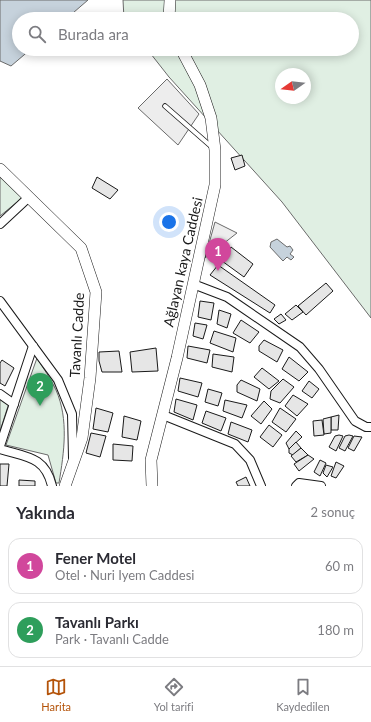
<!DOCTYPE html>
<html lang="tr">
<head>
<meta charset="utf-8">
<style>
  body { margin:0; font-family:Lato,sans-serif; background:#f2f2f3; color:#2b2b33 }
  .compass { position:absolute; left:275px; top:68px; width:36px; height:36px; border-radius:50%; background:#fff; box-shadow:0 2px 10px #0003; rotate:256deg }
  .you { position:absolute; left:169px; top:222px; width:14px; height:14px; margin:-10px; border:3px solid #fff; border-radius:50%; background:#1a73e8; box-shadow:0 0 0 6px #1a73e833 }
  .badge { display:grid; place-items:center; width:26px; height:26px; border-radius:50%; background:#b45309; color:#fff; font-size:13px; font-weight:700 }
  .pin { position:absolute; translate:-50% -33px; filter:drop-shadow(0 1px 2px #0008) }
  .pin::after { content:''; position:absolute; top:21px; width:14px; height:12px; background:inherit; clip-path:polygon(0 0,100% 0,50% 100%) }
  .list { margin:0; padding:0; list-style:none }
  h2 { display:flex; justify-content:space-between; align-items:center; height:52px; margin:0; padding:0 16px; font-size:17px }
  h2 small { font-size:13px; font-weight:400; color:#7c7c81 }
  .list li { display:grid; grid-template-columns:26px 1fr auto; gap:12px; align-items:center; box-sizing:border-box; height:56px; margin:0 8px 8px; padding:0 8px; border:1px solid #e1e1e2; border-radius:12px }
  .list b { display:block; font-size:15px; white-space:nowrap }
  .list p { margin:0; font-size:13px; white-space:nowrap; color:#7c7c81 }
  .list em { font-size:13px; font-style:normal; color:#7c7c81 }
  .icon { flex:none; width:22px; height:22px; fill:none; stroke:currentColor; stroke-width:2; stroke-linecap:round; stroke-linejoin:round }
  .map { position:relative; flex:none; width:371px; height:486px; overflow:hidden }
  .search { position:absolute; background:#fff; box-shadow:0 2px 10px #0003; left:12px; right:12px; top:12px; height:44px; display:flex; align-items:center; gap:10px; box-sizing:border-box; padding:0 14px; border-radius:22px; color:#7c7c81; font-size:15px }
  .sheet { height:180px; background:#fff }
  nav { display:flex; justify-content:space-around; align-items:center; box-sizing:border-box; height:56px; border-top:1px solid #e1e1e2; background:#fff; font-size:11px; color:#7c7c81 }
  nav a { display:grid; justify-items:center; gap:2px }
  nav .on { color:#b45309 }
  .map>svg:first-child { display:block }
  .green { fill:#e0efe3; stroke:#6a6a6a; fill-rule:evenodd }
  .parking { fill:#ededed; stroke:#6a6a6a }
  .water { fill:#c6d2dc; stroke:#6a6a6a }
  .building { fill:#e6e6e6; stroke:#1a1a1a }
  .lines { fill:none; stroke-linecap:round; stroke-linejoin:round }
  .lane-casing { stroke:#1a1a1a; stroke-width:5.5 }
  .street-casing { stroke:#1a1a1a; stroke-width:10 }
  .secondary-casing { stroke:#1a1a1a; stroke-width:12 }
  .lane { stroke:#fff; stroke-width:4 }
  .street { stroke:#fff; stroke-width:8 }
  .secondary { stroke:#fff; stroke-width:11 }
  .labels { text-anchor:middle; stroke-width:3; stroke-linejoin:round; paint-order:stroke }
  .street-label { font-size:14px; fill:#1a1a1a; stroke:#fff }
</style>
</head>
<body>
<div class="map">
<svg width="371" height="486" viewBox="0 0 371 486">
  <rect width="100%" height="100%" fill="#fff"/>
  <!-- green -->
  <g class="green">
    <path d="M123,0h248v318l-89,-116 -113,-125 -22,-28h205v-30h-228zM281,74h24v24h-24z"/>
    <path d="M0,177l22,17v4l-22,18z"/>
    <path d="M37,358c6,10 14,21 19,32 13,30 8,62 3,93h-3l-8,-28 -42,-10z"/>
    <path d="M0,397l9,6 -9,28z"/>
  </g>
  <!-- parking -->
  <g class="parking">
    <path d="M167,79l32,35 -21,31 -40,-37z"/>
    <path d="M215,222l22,11 -32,25z"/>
  </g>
  <!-- water -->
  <g class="water">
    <path d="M0,0h88l-22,19h-47v30h12l-20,17 -11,-5z"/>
    <path d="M277,239l10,8 3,-1 3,4 -3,4 4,3 -3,3 -4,-3 -4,4 -13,-14 1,-5z"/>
  </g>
  <!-- building -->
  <g class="building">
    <path d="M242,155l3,11 -10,4 -4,-12z"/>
    <path d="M97,177l21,13 -8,9 -18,-11z"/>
    <path d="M231,247l22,17 -9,13 -22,-16z"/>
    <path d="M218,265l57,40 -5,8 -60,-38z"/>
    <path d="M326,283l7,8 -27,24 -8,-9z"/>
    <path d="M200,301l14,2 -3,17 -13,-3z"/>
    <path d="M296,305l7,7 -11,8 -7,-6z"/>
    <path d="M219,310l12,4 -4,14 -10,-4z"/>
    <path d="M281,314l5,6 -7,4 -5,-5z"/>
    <path d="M241,320l18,12 -9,11 -17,-10z"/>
    <path d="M195,323l12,2 -4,14 -10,-3z"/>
    <path d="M214,331l22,7 -3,14 -23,-9z"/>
    <path d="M264,340l19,10 -6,12 -18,-11v-5z"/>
    <path d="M188,346l22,4 -3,13 -20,-5z"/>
    <path d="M156,348l2,23 -26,1 -2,-20z"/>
    <path d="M119,351l3,21h-20l-3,-11v-9z"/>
    <path d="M213,354l21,3 -2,15 -20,-5z"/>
    <path d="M289,357l19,15 -9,9 -17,-12z"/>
    <path d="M2,360l12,8 -9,18 -5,-3v-20z"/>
    <path d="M262,368l17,13 -10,8 -15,-12z"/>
    <path d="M180,378l22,5 -4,14 -20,-6z"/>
    <path d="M283,379l11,8 -14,16 -10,-4 1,-8z"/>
    <path d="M241,380l19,9 -3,12 -20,-9v-7z"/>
    <path d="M309,381l10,8 -7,9 -10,-7z"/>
    <path d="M208,389l14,4 -4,13 -13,-4z"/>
    <path d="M293,395l15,9 -11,12 -12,-10z"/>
    <path d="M176,399l21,6 -4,15 -19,-8z"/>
    <path d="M225,400l22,5 -5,13 -19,-7z"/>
    <path d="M264,401l8,8 -11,15 -10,-8z"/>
    <path d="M96,408l17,5 -5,19 -15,-3z"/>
    <path d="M280,408l16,11 -10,13 -14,-10z"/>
    <path d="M206,411l20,7 -5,13 -19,-8z"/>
    <path d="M339,415l-1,15h-7v-13z"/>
    <path d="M124,416l17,5 -4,19 -15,-3z"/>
    <path d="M331,417v16l-7,1 -1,-15z"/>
    <path d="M322,420l2,15 -10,1 -1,-15z"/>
    <path d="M231,422l21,8 -4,12 -20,-8z"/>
    <path d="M269,425l13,10 -9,12 -13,-10z"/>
    <path d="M296,431l6,6 -13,12 -3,-6z"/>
    <path d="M91,433l15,3 -6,21 -14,-4z"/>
    <path d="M339,435l4,1 -7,15 -7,-4 6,-11z"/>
    <path d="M349,435l4,1 -8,15 -6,-3 6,-12z"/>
    <path d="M354,436l8,1 -8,14 -6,-3z"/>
    <path d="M296,442l5,6 -8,7 -4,-2v-4z"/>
    <path d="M113,444l20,2 -1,15 -19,-1z"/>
    <path d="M301,448l7,7 -12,7 -5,-6z"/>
    <path d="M308,455l6,4 -15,12 -5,-7z"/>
    <path d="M320,460l6,3 -6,13 -6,-4z"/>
    <path d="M336,462l8,4 -8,12 -5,-2z"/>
    <path d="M0,464h9l-2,22h-7z"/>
    <path d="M326,465l7,2 -6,10 -4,-4z"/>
    <path d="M246,477l4,9h-12l-2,-4z"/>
    <path d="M19,480l16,1v5h-16z"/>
  </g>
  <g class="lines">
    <!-- lane casing -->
    <g class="lane-casing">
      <path id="lane" d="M165,106l48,42"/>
    </g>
    <!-- street casing -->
    <g class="street-casing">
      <g id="street">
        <path d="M0,224l29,-27"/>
        <path d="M193,284l34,13 73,50 19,22 36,52 11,6h5"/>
        <path d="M0,301l58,79 14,34 1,44"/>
        <path d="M0,394l14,10"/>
        <path d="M163,415l72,29 15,16 11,26"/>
        <path d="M0,446l33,-100"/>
        <path d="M0,449c26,8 45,7 52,37"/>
        <path d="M296,486l3,-3 22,3"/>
      </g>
    </g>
    <!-- secondary casing -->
    <g class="secondary-casing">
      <g id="secondary">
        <path d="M169,19l1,-19"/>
        <path d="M0,169l81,79 15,44 -6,86 -8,60 -17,48"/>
        <path d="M152,486l-1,-26 26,-102 38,-173v-35l-4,-32 -11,-33 -19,-36"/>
      </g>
    </g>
    <!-- lane -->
    <use href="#lane" class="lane"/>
    <!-- street -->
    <use href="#street" class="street"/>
    <!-- secondary -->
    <use href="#secondary" class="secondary"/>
  </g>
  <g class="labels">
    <!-- street labels -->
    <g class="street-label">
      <text transform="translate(183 262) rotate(-77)" y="5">Ağlayan kaya Caddesi</text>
      <text transform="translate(77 335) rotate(-87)" y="5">Tavanlı Cadde</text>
    </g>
  </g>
</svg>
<svg class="compass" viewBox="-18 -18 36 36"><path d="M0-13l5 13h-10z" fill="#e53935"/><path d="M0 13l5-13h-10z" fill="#7c7c81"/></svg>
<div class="you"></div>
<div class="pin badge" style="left:218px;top:271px;background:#d1479c">1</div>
<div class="pin badge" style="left:40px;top:406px;background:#2e9e5b">2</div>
<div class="search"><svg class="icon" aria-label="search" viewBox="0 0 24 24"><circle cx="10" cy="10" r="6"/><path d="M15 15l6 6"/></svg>Burada ara</div>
</div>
<section class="sheet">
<h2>Yakında<small>2 sonuç</small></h2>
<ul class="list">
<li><span class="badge" style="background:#d1479c">1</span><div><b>Fener Motel</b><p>Otel · Nuri Iyem Caddesi</p></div><em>60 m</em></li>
<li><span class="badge" style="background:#2e9e5b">2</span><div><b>Tavanlı Parkı</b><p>Park · Tavanlı Cadde</p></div><em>180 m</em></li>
</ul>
</section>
<nav>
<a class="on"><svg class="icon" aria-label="map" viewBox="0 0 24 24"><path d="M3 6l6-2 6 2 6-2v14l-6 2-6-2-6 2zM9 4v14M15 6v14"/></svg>Harita</a>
<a><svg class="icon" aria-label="directions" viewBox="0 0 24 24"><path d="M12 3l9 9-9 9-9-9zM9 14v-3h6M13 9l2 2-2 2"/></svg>Yol tarifi</a>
<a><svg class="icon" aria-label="saved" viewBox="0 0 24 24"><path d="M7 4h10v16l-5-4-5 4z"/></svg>Kaydedilen</a>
</nav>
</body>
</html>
